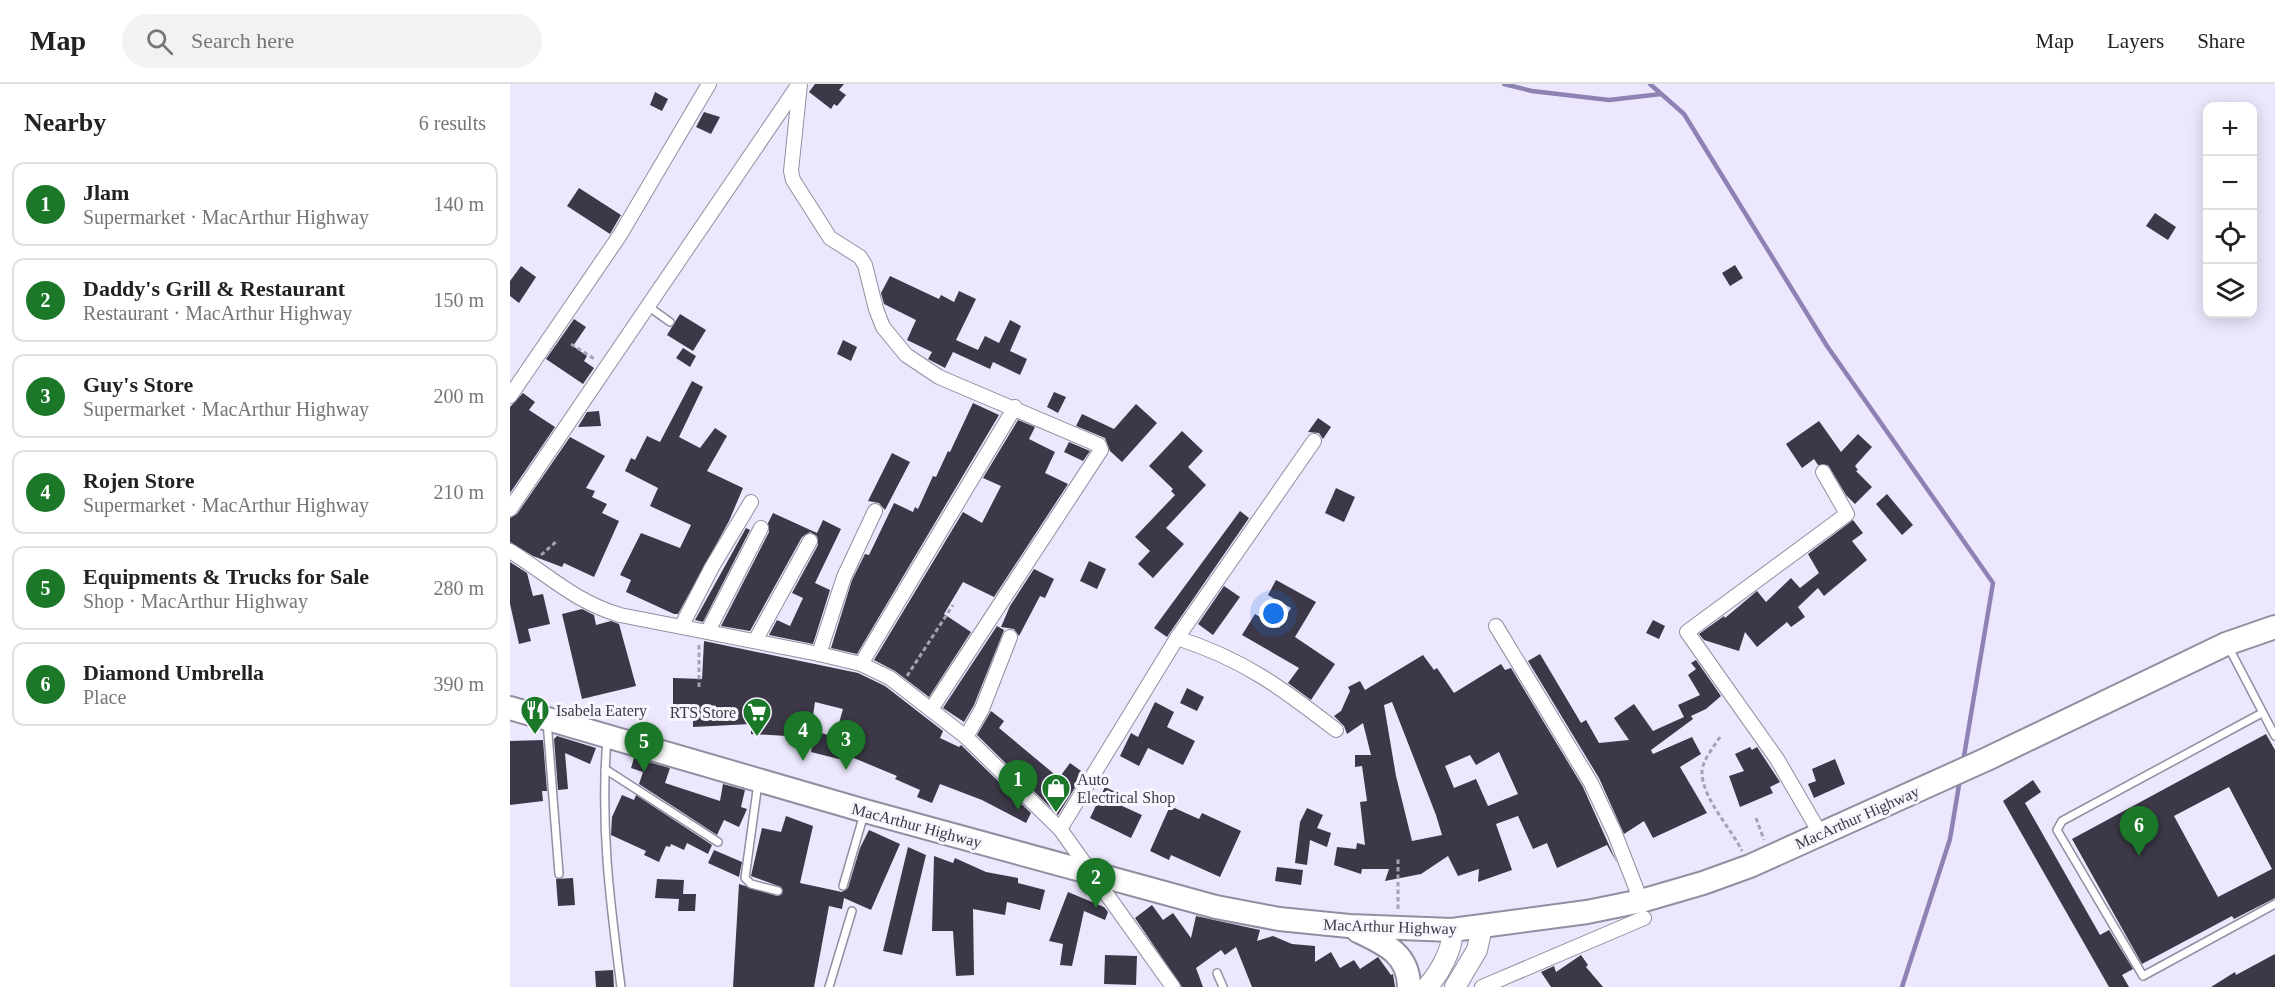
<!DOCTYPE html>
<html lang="en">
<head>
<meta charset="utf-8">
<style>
  body { margin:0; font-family:"Times New Roman",serif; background:#f2f2f2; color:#222 }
  .controls { position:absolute; right:18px; top:18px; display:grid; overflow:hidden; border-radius:12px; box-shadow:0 3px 15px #0003 }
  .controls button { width:54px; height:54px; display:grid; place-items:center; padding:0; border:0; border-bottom:2px solid #e0e0e0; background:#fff; color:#222; font:30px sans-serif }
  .you { position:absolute; left:764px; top:530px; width:21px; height:21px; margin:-15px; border:4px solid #fff; border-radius:50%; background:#1a73e8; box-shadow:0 0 0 9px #1a73e833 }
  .badge { display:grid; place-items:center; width:39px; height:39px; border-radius:50%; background:#1a7828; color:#fff; font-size:20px; font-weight:700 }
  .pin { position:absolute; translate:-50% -50px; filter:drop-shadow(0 2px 3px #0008) }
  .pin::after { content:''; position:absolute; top:32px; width:21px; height:18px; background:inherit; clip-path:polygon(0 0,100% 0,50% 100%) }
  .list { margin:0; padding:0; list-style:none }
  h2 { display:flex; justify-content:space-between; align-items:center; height:78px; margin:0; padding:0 24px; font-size:26px }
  h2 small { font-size:20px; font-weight:400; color:#767676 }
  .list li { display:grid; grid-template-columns:39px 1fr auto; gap:18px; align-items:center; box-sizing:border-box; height:84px; margin:0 12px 12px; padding:0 12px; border:2px solid #e0e0e0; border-radius:12px }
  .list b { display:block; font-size:22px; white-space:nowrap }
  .list p { margin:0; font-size:20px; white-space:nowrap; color:#767676 }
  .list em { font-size:20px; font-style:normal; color:#767676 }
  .icon { flex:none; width:33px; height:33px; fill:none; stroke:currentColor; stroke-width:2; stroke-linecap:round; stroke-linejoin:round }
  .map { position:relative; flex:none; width:1765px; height:903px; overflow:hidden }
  header { display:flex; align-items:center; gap:36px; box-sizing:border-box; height:84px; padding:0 30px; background:#fff; border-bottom:2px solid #e0e0e0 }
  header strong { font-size:28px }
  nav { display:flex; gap:33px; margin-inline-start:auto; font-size:21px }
  .search { width:420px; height:54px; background:#f2f2f2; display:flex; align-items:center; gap:15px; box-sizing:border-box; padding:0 21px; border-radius:33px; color:#767676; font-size:22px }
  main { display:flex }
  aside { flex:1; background:#fff }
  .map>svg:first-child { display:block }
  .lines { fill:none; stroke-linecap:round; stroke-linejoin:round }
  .stream { stroke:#8e81b3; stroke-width:4.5 }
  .building { fill:#3c3848; fill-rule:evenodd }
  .service-casing { stroke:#928ea1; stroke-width:10 }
  .minor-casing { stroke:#928ea1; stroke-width:16 }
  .secondary-casing { stroke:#928ea1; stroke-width:22 }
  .trunk-casing { stroke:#928ea1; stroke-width:26 }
  .path { stroke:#a5a1b1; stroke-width:3; stroke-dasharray:4.5 3; stroke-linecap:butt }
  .service { stroke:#fff; stroke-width:7 }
  .minor { stroke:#fff; stroke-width:14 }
  .secondary { stroke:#fff; stroke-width:20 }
  .trunk { stroke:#fff; stroke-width:22 }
  .labels { text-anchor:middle; stroke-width:6; stroke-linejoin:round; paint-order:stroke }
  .poi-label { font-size:16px; fill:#3c3a42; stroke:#f8f7ff; text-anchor:start }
  .street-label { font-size:16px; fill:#3c3a42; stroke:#f8f7ff }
</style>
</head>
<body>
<header>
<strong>Map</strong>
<div class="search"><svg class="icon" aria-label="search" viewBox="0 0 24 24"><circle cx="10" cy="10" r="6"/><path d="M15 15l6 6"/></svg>Search here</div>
<nav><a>Map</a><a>Layers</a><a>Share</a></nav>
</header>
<main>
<aside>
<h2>Nearby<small>6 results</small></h2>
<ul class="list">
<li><span class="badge">1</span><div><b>Jlam</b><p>Supermarket · MacArthur Highway</p></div><em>140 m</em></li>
<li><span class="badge">2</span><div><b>Daddy's Grill &amp; Restaurant</b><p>Restaurant · MacArthur Highway</p></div><em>150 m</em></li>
<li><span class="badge">3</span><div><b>Guy's Store</b><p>Supermarket · MacArthur Highway</p></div><em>200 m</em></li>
<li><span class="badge">4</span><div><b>Rojen Store</b><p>Supermarket · MacArthur Highway</p></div><em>210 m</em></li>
<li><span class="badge">5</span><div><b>Equipments &amp; Trucks for Sale</b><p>Shop · MacArthur Highway</p></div><em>280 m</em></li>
<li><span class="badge">6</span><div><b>Diamond Umbrella</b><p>Place</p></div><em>390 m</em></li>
</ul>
</aside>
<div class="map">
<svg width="1765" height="903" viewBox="0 0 1765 903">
  <rect width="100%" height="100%" fill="#ece7fc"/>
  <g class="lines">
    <!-- stream -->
    <g class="stream">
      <path d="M994,0l28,7 77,9 52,-6"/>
      <path d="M1140,0l34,30 143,232 166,237 -30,179"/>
      <path d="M1392,903l48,-148 10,-60"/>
    </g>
  </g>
  <!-- building -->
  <g class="building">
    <path d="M305,0h29l-5,6 7,5 -9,11 -3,-2 -3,5 -22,-17z"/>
    <path d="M145,8l13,7 -6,12 -12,-6z"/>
    <path d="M194,28l16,5 -9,17 -15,-7z"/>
    <path d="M69,104l42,27 -11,19 -43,-28z"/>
    <path d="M1645,129l21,14 -8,13 -22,-14z"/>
    <path d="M1225,181l8,13 -13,8 -8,-13z"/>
    <path d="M11,182l15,11 -17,26 -9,-7v-15z"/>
    <path d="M380,192l49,23 2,-4 13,7 5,-11 17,8 -20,41 22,10 7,-14 14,7 11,-23 11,6 -11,25 17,8 -7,16 -27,-13 -3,7 -37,-17 -8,16 -17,-9 4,-7 -25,-12 9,-20 -32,-16 -3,-11z"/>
    <path d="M170,230l26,16 -13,21 -26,-16z"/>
    <path d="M64,235l12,8 -13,19 14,10 -3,5 10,7 -11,16 -37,-25z"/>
    <path d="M333,256l14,7 -6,14 -14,-7z"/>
    <path d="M173,264l13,8 -6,11 -14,-9z"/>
    <path d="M182,297l11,6 -24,50 21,11 15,-20 12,8 -20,35 36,17 -14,33 -51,93h-4l-48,-22 5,-12 -11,-5 21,-42 39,15 11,-23 -41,-19 8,-18 -33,-17 6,-13 4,2 12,-24 13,6z"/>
    <path d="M544,308l12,5 -8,16 -11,-6z"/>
    <path d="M13,309l12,9 -6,8 26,17 -45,66v-86z"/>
    <path d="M463,319l26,12 -142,239 -26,-6 21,-68 13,-26 4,1 25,-52 19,9 2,-5 3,2 15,-33 3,1 12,-26 2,1z"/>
    <path d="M626,320l21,19 -35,39 -12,-11 -5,-13 -29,-12 6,-12 32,15z"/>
    <path d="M89,327l2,15 -23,1 9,-15z"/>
    <path d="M808,334l13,9 -8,12 -4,-6 -11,-1z"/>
    <path d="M508,336l17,7 -6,12 26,13 -10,21 23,11 -74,113 -31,-15 -19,32 27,18 -42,65 -34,-26 -21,-11 89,-148 19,11 19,-37 -18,-8z"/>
    <path d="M1309,337l22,31 17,-18 14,13 -17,19 3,4 -2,1 16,16 -17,17 -9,-9 -18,-30h-10l-4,-6 -12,9 -16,-24z"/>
    <path d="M672,347l21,20 -15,16 18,18 -40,43 18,16 -31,34 -15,-14 12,-13 -15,-14 40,-42 -4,-4 2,-2 -24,-23z"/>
    <path d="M60,353l35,19 -19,32 9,3 -3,6 15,7 -5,9 17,8 -25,56 -30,-14 -2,4 -29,-11 -23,-14v-24l7,-4z"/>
    <path d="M559,358l21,9 -7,10 -19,-9z"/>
    <path d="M382,369l18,9 -25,48 -6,-7 -11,-2z"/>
    <path d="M826,404l19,9 -11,25 -19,-9z"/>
    <path d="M1377,410l26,31 -11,10 -26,-31z"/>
    <path d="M730,427l9,7 -82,119 -13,-9z"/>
    <path d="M263,429l44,20 6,-13 18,9 -26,54 15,7 -17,54 -44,-9 8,-15 13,6 13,-28 -11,-5 26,-48 -1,-9 -7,-4 -8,5 -52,94 -29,-5 48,-94 -1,-9z"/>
    <path d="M1343,436l10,13 -11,8 15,19 -43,36 -6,-8 -20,19 7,10 -14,10 -4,-5 -30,25 -12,-15 -6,19 -35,-11 -5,-6 25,-18 1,2 32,-27 9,11 25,-24 9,10 19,-15 -11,-19z"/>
    <path d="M236,444l4,2 -47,92 -8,-2z"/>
    <path d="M579,477l17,8 -9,20 -17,-8z"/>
    <path d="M0,478l17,11 6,23 10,-2 7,30 -22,5 3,12 -12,3 -9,-40z"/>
    <path d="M524,485l20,10 -9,19 -5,-2 -21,40 -5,-7 -13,-2 9,-21z"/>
    <path d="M766,496l40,22 -21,35 40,27 -24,36 -23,-17 11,-15 -57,-33 13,-21 24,14 12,-20 -23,-13z"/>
    <path d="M714,502l16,11 -27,38 -15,-11z"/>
    <path d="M72,525l12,6 2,10 15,-4 8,3 17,62 -54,13 -20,-85z"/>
    <path d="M1143,536l12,6 -6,13 -13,-6z"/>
    <path d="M487,542l7,4 -30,75 -10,17 -21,-14z"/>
    <path d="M194,557l154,32 27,13 58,45 -3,7 19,9 2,-2 70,68 -5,10 -44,-23 -42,-16 -8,19 -15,-6 3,-7 -25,-11 2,-3 -48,-20 -2,5 -36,-9 2,-9 -26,-3v-4l-36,-2v-10l-58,3v-17h-20v-32l29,1zM305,618l28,7 -8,28 -24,-7z"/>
    <path d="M1030,570l41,69 5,-3 13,23 30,-3 -15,-22 20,-14 19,27 31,-14 -6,-12 22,-10 -12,-20 8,-6 -5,-6 5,-3 25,36 -15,13 -15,7 2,3 -42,31 2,4 39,-17 9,17 -21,13 27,46 -54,25 -9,-17 -20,13 -25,-56 -71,-117z"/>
    <path d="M913,571l11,15 3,-2 17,25 47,-29 4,6 6,-2 72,119 34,76 -10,-18 -50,23 -10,-25 -14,6 -15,-33 -22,8 16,46 -34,12 1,-13 -21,7 -10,-20 -27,18 -36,7 4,-12h-27l-1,5 -27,-9 3,-18 19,2 1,-6 8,2 -5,-43 7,-1 -5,-35 -7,1v-12h16l-8,-32 -16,11 -3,-8 -10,-10 7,-5 9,-20 -2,-4 12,-6 5,9zM882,618l44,113 6,20 -30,6 -16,-65 -12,-71zM989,668l19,42 -30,12 -12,-27 -22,9 -9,-22 25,-11 6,10z"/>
    <path d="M677,604l17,9 -7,14 -17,-8z"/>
    <path d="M645,618l19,10 -7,15 28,14 -12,24 -35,-17 -9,18 -19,-10 11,-23 7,4z"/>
    <path d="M481,627l13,10 -5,7 60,50 11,-15 14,10 -26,42 -81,-80z"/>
    <path d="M1756,650l9,16v148l-41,21 -2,-3 -90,48 -70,-125zM1719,703l43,82 -54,28 -44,-81z"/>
    <path d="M47,652l39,12 -6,16 -25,-11 3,36 -10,1 -4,-51z"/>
    <path d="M33,656l4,51h-5l1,10 -33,4v-64z"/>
    <path d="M1240,663l2,3 5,-3 23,35 -10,5 3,6 -33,14 -11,-31 15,-5 -9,-17z"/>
    <path d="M124,674l36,10 -5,15 55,18 3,-17 22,6 -4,17 6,2 -8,18 -15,-7 -7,15 -78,-51 4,-12 -12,-4z"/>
    <path d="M1325,675l10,25 -31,14 -6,-14 8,-3 -4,-12z"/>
    <path d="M1523,696l8,12 -16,11 75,132 9,-5 24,39 -11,6 7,12h-20l-106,-186z"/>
    <path d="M595,703l21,10 -4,9 20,9 -11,23 -41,-20z"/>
    <path d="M112,711l12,5 2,-5 76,50 -4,9 -21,-11 -3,7 -13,-6 -1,3 -4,-1 -7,16 -15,-7 2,-4 -35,-16 1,-18z"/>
    <path d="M660,722l29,13 3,-6 39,18 -21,46 -49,-22 -2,5 -19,-9z"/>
    <path d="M797,724l16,7 -6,13 14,5 -4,14 -17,-7 -3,25 -12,-2 5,-41z"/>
    <path d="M276,732l27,10 -13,57 42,9 6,-4 12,-40 9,-18 31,14 -29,66 -27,-12 -2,11 -13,-3 -15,81h-81l6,-103 38,12 5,-2 -1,-7 -30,-11 11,-48 19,4z"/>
    <path d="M398,763l18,8 -24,100 -19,-4z"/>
    <path d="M204,766l28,12 -3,15 -31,-14z"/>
    <path d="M424,772l19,7 2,-5 31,14 32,6v5l27,7 -5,20 -33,-8 -2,13 -32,-6 1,66 -18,1 -3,-45h-21z"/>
    <path d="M767,783l26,3 -2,15 -26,-4z"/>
    <path d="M63,794l2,27 -17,1 -2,-27z"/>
    <path d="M147,795l27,1 -1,14h13l-1,17h-17l1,-12 -24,-1z"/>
    <path d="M558,808l36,15 4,5 -3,8 -21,-9 -12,55 -12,-1 3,-21 -14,-3z"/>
    <path d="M642,821l11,15 10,-7 18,25 5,-22 64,14 -3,11 16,-5 19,8 23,2v16l16,-10 9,16 14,-8 6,9 18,-12 13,18 2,-1 2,13h-143l-16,-40 -11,8 -4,-5 -25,18 7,19h-21l-47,-69z"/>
    <path d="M1765,870v33h-64l24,-15 1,3z"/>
    <path d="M595,871l32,1 -1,29 -32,-1z"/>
    <path d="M1071,871l7,10 -2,2 17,20h-52l-10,-15 13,-6 2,6z"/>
    <path d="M103,886l1,17h-18l-1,-16z"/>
  </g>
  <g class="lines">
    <!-- service casing -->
    <g class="service-casing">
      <g id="service">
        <path d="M139,223l21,15"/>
        <path d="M1718,562l47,90"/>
        <path d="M1752,629l-200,108 -5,9 86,146 132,-72"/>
        <path d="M37,637l12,153"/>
        <path d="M97,655c-7,87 3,162 14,248"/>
        <path d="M95,685l113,73"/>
        <path d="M248,699l-13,95 6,6 27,7"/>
        <path d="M333,802l21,-72"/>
        <path d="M707,889l6,14"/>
        <path d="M319,903l23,-76"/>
      </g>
    </g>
    <!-- minor casing -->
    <g class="minor-casing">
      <g id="minor">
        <path d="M290,0l-9,87 2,9 37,58 30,19 5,8 11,44 7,18 23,28 33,22 160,68 2,5 -169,258"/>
        <path d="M0,312l110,-161 89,-151"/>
        <path d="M0,425l289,-425"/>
        <path d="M0,467c40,25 64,50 110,64l199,39 42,10 29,14 76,59 94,92 113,158"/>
        <path d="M172,541l30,-58 39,-65"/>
        <path d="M986,542l95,157 24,51 26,67"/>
        <path d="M198,547l53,-103"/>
        <path d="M667,554c66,21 105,50 159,92"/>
        <path d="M245,557l55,-100"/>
        <path d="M309,570l25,-77 31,-66"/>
        <path d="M351,580l154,-257"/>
        <path d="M456,653l16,-28 28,-72"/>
        <path d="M550,745l117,-191 137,-197"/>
        <path d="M1310,749l-43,-74 -90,-127 160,-118 -24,-42"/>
        <path d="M972,903l162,-69"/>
      </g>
    </g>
    <!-- secondary casing -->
    <g class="secondary-casing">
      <g id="secondary">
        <path d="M917,903c12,-13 27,-39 25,-57"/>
        <path d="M945,903l22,-37 5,-23"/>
      </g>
    </g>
    <!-- trunk casing -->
    <g class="trunk-casing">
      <g id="trunk">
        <path d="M0,624l355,103 351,96 63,12 70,7 103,4 135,-18 54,-11 62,-18 47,-17 237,-107 239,-115 49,-17"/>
        <path d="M848,847c27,13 51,23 51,56"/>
      </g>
    </g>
    <!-- path -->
    <g class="path">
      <path d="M61,260l25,16"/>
      <path d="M31,471l17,-15"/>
      <path d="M397,592l46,-71"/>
      <path d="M189,603v-44"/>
      <path d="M1210,653c-6,10 -17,22 -18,34 -1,26 29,57 40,80"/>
      <path d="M1246,734l8,22"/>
      <path d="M888,825v-51"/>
    </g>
    <!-- service -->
    <use href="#service" class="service"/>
    <!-- minor -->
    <use href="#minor" class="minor"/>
    <!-- secondary -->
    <use href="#secondary" class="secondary"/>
    <!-- trunk -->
    <use href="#trunk" class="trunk"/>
  </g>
  <!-- icons -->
  <defs>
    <g id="restaurant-pin" transform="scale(1.5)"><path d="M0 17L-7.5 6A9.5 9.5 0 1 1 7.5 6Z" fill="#1a7828" stroke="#f8f7ff"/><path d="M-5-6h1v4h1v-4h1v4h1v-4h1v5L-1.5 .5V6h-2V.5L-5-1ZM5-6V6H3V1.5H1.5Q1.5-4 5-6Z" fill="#fff"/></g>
    <g id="supermarket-pin" transform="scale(1.5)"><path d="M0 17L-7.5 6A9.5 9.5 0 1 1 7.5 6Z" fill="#1a7828" stroke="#f8f7ff"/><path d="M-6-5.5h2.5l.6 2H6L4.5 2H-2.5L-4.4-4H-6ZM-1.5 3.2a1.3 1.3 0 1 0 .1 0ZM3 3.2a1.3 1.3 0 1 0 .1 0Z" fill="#fff"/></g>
    <g id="shop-pin" transform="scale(1.5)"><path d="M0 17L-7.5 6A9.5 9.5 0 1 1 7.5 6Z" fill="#1a7828" stroke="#f8f7ff"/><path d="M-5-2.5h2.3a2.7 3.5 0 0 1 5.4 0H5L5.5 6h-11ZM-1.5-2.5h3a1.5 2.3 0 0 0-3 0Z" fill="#fff"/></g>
  </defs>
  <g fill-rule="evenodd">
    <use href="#restaurant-pin" x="25" y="626"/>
    <use href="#supermarket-pin" x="247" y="628"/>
    <use href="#shop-pin" x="546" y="704"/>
  </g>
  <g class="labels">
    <!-- poi labels -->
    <g class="poi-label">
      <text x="46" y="632">Isabela Eatery</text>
      <text x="226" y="634" text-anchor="end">RTS Store</text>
      <text x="567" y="701">Auto<tspan x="567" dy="18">Electrical Shop</tspan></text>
    </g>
    <!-- street labels -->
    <g class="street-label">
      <text transform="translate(1347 733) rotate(-24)" y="6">MacArthur Highway</text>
      <text transform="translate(407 741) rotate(15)" y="6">MacArthur Highway</text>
      <text transform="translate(880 842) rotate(2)" y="6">MacArthur Highway</text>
    </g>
  </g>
</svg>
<div class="controls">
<button>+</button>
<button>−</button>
<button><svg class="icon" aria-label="locate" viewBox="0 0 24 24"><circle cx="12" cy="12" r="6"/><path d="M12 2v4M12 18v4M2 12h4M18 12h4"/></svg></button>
<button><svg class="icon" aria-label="layers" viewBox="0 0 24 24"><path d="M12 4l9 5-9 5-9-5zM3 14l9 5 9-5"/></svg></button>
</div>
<div class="you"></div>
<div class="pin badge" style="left:508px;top:726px">1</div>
<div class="pin badge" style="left:586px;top:824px">2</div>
<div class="pin badge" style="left:336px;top:686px">3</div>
<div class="pin badge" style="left:293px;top:677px">4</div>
<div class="pin badge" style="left:134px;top:688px">5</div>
<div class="pin badge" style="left:1629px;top:772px">6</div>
</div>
</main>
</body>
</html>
